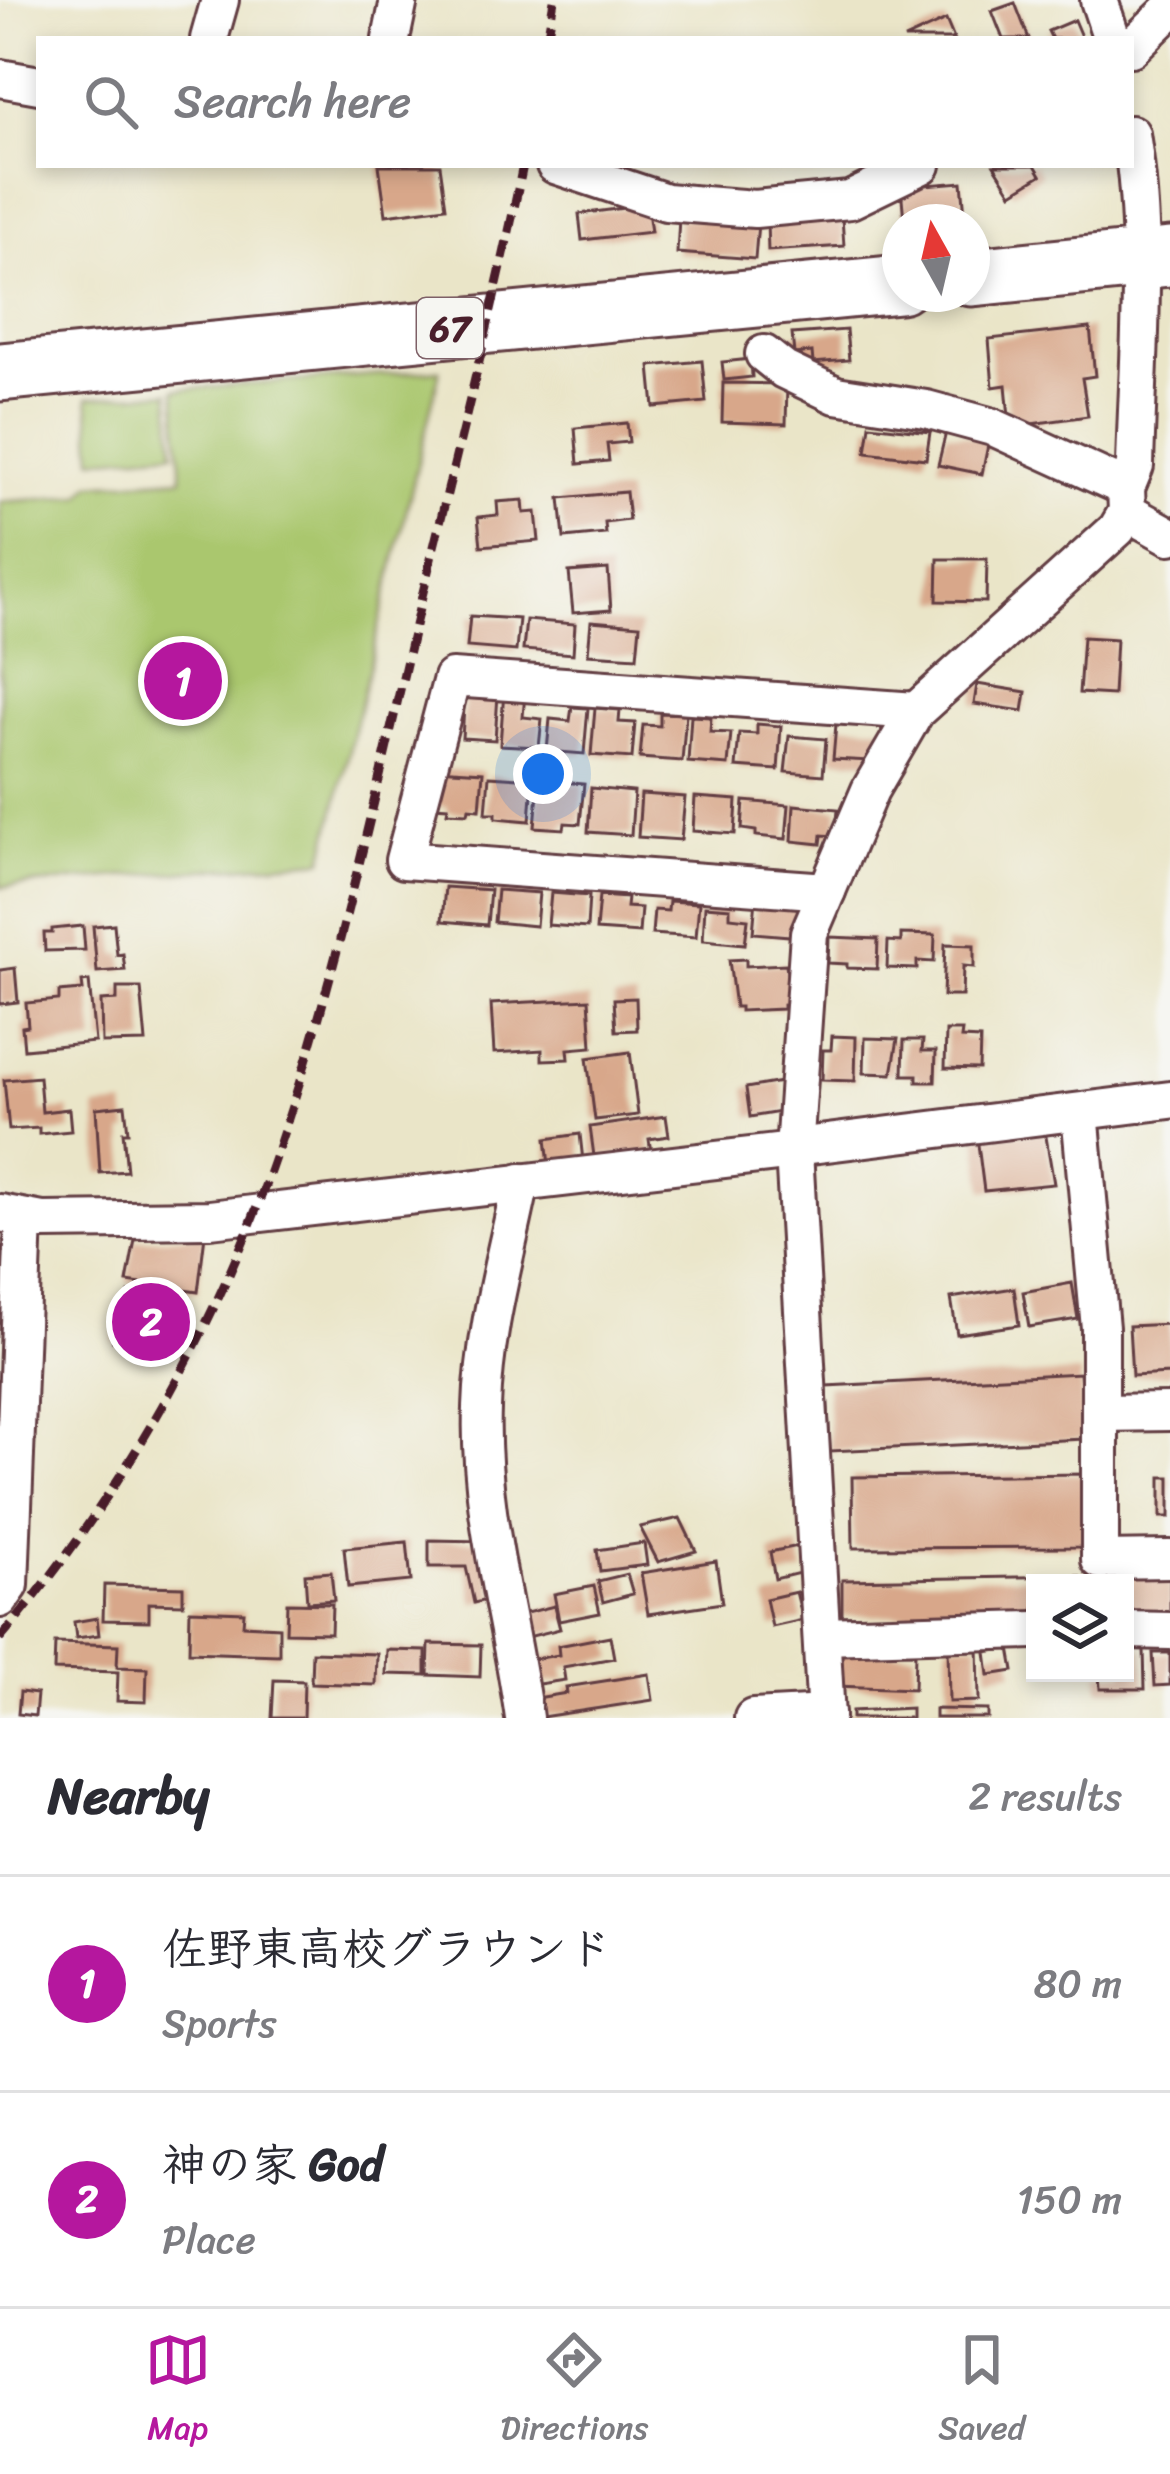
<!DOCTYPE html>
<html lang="en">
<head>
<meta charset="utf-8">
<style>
  body { margin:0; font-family:Sriracha,"Klee One",sans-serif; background:#f2f2f3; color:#2b2b33 }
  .controls { position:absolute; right:36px; bottom:36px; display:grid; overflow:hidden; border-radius:0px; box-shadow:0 6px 18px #0003 }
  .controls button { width:108px; height:108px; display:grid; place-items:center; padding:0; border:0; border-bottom:3px solid #e1e1e2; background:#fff; color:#2b2b33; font:60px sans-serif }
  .compass { position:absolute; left:882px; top:204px; width:108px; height:108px; border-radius:50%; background:#fff; box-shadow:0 6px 18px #0003; rotate:352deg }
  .you { position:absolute; left:543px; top:774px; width:42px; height:42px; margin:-30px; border:9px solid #fff; border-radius:50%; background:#1a73e8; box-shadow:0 0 0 18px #1a73e833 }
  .badge { display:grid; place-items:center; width:78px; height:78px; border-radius:50%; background:#b5179e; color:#fff; font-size:39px; font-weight:700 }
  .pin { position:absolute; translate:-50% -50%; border:6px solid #fff; box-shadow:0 3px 12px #0006 }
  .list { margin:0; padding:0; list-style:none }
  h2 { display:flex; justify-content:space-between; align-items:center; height:156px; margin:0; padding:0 48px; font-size:51px }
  h2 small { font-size:39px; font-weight:400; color:#7c7c81 }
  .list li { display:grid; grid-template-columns:78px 1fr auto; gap:36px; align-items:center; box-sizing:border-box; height:216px; padding:0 48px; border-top:3px solid #e1e1e2 }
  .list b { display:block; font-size:45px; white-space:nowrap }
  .list p { margin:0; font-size:39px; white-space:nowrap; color:#7c7c81 }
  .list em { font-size:39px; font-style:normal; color:#7c7c81 }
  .icon { flex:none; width:66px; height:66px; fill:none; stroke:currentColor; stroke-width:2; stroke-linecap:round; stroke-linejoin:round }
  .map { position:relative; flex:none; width:1170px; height:1718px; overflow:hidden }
  .search { position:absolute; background:#fff; box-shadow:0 6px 18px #0003; left:36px; right:36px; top:36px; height:132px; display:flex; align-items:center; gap:30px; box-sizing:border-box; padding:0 42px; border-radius:0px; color:#7c7c81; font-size:45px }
  .sheet { height:588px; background:#fff }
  nav { display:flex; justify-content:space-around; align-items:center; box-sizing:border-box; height:168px; border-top:3px solid #e1e1e2; background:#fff; font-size:33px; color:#7c7c81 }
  nav a { display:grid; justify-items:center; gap:6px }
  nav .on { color:#b5179e }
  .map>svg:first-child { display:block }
  .green { fill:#aac76e; stroke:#7a734c; stroke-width:3 }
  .building { fill:#d8a78a }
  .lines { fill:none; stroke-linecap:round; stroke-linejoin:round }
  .street-casing { stroke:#623d43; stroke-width:42 }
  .primary-casing { stroke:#623d43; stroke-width:63 }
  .street { stroke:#fff; stroke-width:36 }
  .primary { stroke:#fff; stroke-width:57 }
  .rail { stroke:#4a1f2b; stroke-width:9; stroke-dasharray:18 9; stroke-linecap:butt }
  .labels { text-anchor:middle; stroke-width:9; stroke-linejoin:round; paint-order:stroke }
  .shield { fill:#f6f6f2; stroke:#7e6067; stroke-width:3 }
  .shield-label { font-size:36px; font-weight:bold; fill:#4a1f2b }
</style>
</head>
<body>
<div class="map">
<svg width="1170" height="1718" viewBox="0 0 1170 1718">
  <rect width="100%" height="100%" fill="#f6f6f2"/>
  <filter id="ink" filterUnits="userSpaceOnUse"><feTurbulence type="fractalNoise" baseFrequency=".00833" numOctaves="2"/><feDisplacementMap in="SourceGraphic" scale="24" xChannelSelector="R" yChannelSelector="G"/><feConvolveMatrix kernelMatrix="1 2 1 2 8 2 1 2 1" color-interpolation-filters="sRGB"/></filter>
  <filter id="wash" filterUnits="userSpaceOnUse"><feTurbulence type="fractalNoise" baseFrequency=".004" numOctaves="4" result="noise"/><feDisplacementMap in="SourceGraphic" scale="48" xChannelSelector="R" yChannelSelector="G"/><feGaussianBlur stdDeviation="2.7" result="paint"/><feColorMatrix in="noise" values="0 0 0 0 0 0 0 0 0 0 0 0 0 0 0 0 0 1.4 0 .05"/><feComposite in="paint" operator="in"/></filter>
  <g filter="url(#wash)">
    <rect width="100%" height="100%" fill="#eae5c8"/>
    <!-- green -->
    <g class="green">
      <path d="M440,370l-117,490 -323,27v-385l81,-6 10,-12 91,-6 -7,-88z"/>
      <path d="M169,392l5,60 -81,7 -5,-61z"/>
    </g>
    <g id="blocks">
      <!-- building -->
      <g class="building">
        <path d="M1015,3l14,36h-26l-11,-28z"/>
        <path d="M946,20l8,19h-50z"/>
        <path d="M1074,20l8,19h-30l-4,-8z"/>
        <path d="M379,165h61l6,42 -60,8z"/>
        <path d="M994,165h41l6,10 -29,18z"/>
        <path d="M962,182l3,33 -61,5 -3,-33z"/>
        <path d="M647,205l4,27 -69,8 -3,-26z"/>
        <path d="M679,218l79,5 -3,36 -78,-6z"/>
        <path d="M842,218l2,28 -76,5 -1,-29z"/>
        <path d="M1090,328l5,48 -13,2 6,38 -64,9 -15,-8 -3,-32 -13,2 -4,-48z"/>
        <path d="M846,330l3,30 -36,3 -1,-11 -18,2 -2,-20z"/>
        <path d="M751,359l1,18 -28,3 -2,-18z"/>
        <path d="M702,361l4,41 -52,5 -4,-41z"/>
        <path d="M723,383l64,1 -1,40 -64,-2z"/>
        <path d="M627,423l2,19 -22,2 2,17 -31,3 -3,-36z"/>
        <path d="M870,425l60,7 -4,27 -60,-7z"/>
        <path d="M946,432l43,8 -7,34 -44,-9z"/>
        <path d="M626,492l3,28 -24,3 1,11 -42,4 -4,-40z"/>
        <path d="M523,500l1,13 12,-1 3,29 -58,5 -3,-29 20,-2 -1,-13z"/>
        <path d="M938,559h49l-1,43 -49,-1z"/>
        <path d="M608,569l3,41 -38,3 -4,-41z"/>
        <path d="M470,616l49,3 -3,32 -49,-4z"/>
        <path d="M526,620l49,4 -2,30 -50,-4z"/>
        <path d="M591,621l49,4 -3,32 -49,-3z"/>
        <path d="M1083,637l33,2 -3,56 -34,-2z"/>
        <path d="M977,684l49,8 -3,19 -49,-7z"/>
        <path d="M465,692l33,2 -3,46 -33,-2z"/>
        <path d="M504,692l21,1 -2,24 19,2 -3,28 -39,-2z"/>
        <path d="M572,707l16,1 -4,46 -37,-3 3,-32 20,2z"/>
        <path d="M595,708l25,2 -1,12 16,1 -3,35 -41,-3z"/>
        <path d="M660,713l26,1 -4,47 -42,-3 3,-33 17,1z"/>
        <path d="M691,716l20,1 -1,15 21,1 -3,32 -40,-3z"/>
        <path d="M757,724l24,2 -3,44 -42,-3 3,-34 18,1z"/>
        <path d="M836,724l46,3 -2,26 -9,-1 -1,9 -37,-2z"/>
        <path d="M789,736l37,3 -3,36 -38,-3z"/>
        <path d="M436,769l47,3 -3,37 -11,-1 -1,5 -21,-1 1,-5 -15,-1z"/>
        <path d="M489,776l44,3 -3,42 -34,-3v-5h-10z"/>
        <path d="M539,780l45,4 -4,40 -15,-1 -1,6 -29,-2z"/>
        <path d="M591,788l43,4 -3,43 -43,-3z"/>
        <path d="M641,794l44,3 -4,43 -43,-3z"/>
        <path d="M695,797l42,3 -2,34 -42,-3z"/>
        <path d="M744,801l45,4 -3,34 -30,-3v-5l-14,-2z"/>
        <path d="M794,805l44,4 -2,27 -14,-1 -1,9 -29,-3z"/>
        <path d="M445,887l45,3 -3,35 -45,-4z"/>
        <path d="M497,890l42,3 -3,33 -42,-4z"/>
        <path d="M551,893l38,3 -2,32 -39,-3z"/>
        <path d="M599,896l28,2 -1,9 15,1 -2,25 -43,-3z"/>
        <path d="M756,899l45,3 -2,29 -9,-1v6l-37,-3z"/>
        <path d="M669,901l30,2 -3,34 -44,-3 2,-24 14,1z"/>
        <path d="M705,906l25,2v9l18,2 -3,25 -42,-4z"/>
        <path d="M114,924l3,31 6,-1 2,16 -28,2 -4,-46z"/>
        <path d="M83,926l2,24 -40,1 -1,-18h8v-4z"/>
        <path d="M901,934l34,1 -1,27 -17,-1v8l-30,-1 1,-27 13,1z"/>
        <path d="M829,937l49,2 -1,30 -30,-1v-4l-19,-1z"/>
        <path d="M945,944l29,1v22l-11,-1 -1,30h-19z"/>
        <path d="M746,959v7l40,-2 1,9 4,-1 -2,32 -6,1v4l-43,2v-4h-5l-6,-47z"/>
        <path d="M15,968l3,34 -18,2v-34z"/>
        <path d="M89,981l6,61 -71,7 -2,-22 6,-1 -2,-23 33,-3v-8l24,-2 -1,-8z"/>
        <path d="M117,988h24l5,54 -44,1 -1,-42 16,-1z"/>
        <path d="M636,998l1,32 -21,1 -2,-32z"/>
        <path d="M589,999l3,48 -24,2 1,10 -27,1v-10l-48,3 -3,-49z"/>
        <path d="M946,1031h16l-1,7 19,1 -1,30 -34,-1z"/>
        <path d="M832,1036l24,1 -1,44 -33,-1 1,-30h8z"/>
        <path d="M865,1038l33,1 -6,35 -28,-1z"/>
        <path d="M904,1040h19l-1,11h14l-1,31h-18v-7h-14z"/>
        <path d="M630,1052l8,63 -43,5 -8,-62z"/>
        <path d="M39,1077l3,35 27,-3 2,22 -32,3v-6l-30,2 -5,-50z"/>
        <path d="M781,1082l5,29 -36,6 -4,-29z"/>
        <path d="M125,1105l3,27h-5l4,39 -27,2 -4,-65z"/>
        <path d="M666,1116l3,20 -20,3 2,13 -57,4 -4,-29z"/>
        <path d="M1045,1131l9,53 -70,7 -7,-54z"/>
        <path d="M580,1134l3,27 -34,4 -3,-26z"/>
        <path d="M205,1235l-7,57 -71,-10 8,-42z"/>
        <path d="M1072,1283l6,36 -49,8 -6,-35z"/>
        <path d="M1014,1288l5,37 -62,9 -6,-36z"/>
        <path d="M129,1293l60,11 -13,45 -63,-8z"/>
        <path d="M1170,1324v50l-38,2 -3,-50z"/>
        <path d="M1080,1373l4,66 -254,12 -3,-65z"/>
        <path d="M1086,1474l-1,73 -232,1 -1,-71z"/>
        <rect x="1161" y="1477" width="9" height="40"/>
        <path d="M680,1518l16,33 -38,11 -18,-35z"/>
        <path d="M429,1540l54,1 12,57 -21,5 -8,-36h-37z"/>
        <path d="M407,1542l4,39 -63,6 -4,-39z"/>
        <path d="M644,1543l3,22 -47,6 -3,-21z"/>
        <path d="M798,1546l6,26 -29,7 -5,-27z"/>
        <path d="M716,1561l6,42 -74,11 -7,-41z"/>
        <path d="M1170,1566v49l-45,2v-34h-24l-1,-13z"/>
        <path d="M331,1572l3,28 -27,2 -2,-28z"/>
        <path d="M627,1574l6,20 -30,8 -5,-21z"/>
        <path d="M1079,1576v7h-44v31l-193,2v-36z"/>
        <path d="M104,1585l79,2v17l-34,-1v18l-46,-1z"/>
        <path d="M594,1586l6,27 -41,8 -5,-27z"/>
        <path d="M796,1592l7,28 -31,7 -6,-28z"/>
        <path d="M287,1603l45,1 -1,29 -45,-1z"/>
        <path d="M554,1606l6,23 -36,9 -6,-23z"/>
        <path d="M190,1610l54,2 -1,13 36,2v28l-90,-3z"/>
        <path d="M97,1618l2,17 -23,3 -2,-16z"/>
        <path d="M610,1636l4,22 -51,9 2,13 -33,5 -5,-25 32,-5 -1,-9z"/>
        <path d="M55,1643l63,2 -1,22 30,1 -1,34 -29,-1 1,-29 -64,-2z"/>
        <path d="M978,1643l1,58 -30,1 -1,-58z"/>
        <path d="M429,1644l52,1 -1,32 -52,-2z"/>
        <path d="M1010,1648l4,23 -25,4 -3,-23z"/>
        <path d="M1125,1649h19l1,40h-45l-1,-16h26z"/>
        <path d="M387,1650l39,1v24l-40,-1z"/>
        <path d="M836,1651l79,2 -1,36 -78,-3z"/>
        <path d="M312,1652l65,2 -1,31 -65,-2z"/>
        <path d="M1153,1653h17v32l-15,1z"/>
        <path d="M649,1674l4,26 -118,18 -4,-19 36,-6 -1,-6z"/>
        <path d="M274,1680l30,1 -1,37h-31z"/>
        <path d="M20,1692l17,2 -2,22 -17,-2z"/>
        <path d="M911,1708v10h-59v-7z"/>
        <path d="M935,1709l53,1v8h-53z"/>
      </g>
    </g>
  </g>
  <g filter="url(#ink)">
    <use href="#blocks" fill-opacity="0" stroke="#623d43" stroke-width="3"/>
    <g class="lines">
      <!-- street casing -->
      <g class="street-casing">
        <g id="street">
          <path d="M1099,0l13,39"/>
          <path d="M209,39l11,-39"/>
          <path d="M391,39l8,-39"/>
          <path d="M1131,48l39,-38"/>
          <path d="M0,78l39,7"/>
          <path d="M1131,134c18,109 7,222 4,332l-9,22 1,24 43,24"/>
          <path d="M555,165l111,37 89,7 95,-9 72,-35"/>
          <path d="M764,354l20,16 52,25 90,14 67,18 133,61"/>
          <path d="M827,891l-423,-31 48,-182 464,33"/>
          <path d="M1080,1112l20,216v232l70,-1"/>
          <path d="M795,1147l375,-47"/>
          <path d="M521,1182c-15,74 -37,150 -39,226 -4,103 28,208 42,310"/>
          <path d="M0,1213l42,8 168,-2 584,-68"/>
          <path d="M1100,1413l70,-1"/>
          <path d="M0,1599l10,-14 14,-365"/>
          <path d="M1125,1630l45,1"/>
          <path d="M823,1636l212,-6"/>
          <path d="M753,1718l73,-4"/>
          <path d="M826,1718l-32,-567 15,-218 61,-143 46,-79 201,-182 10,-17"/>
        </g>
      </g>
      <!-- primary casing -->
      <g class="primary-casing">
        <g id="primary">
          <path d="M972,277l198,-20"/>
          <path d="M0,372l900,-88"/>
        </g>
      </g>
      <!-- street -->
      <use href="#street" class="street"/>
      <!-- primary -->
      <use href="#primary" class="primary"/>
      <!-- rail -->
      <g class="rail">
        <path d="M547,39l7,-39"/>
        <path d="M0,1639c113,-132 213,-304 271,-470 61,-174 100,-355 142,-535 37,-156 78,-312 110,-469"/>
      </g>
    </g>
  </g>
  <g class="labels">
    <!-- shield labels -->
    <rect class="shield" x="417" y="298" width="66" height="60" rx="9"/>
    <g class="shield-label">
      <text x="450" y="341">67</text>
    </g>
  </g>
</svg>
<div class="controls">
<button><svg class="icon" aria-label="layers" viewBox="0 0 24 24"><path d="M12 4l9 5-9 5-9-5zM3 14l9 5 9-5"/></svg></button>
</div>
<svg class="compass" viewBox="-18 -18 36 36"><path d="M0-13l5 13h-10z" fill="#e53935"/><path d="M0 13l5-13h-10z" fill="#7c7c81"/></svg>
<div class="you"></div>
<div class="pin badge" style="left:183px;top:681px">1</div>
<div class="pin badge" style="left:151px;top:1322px">2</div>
<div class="search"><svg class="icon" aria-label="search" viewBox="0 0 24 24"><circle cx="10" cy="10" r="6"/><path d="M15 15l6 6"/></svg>Search here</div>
</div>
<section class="sheet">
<h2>Nearby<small>2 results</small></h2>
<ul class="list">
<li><span class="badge">1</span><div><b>佐野東高校グラウンド</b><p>Sports</p></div><em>80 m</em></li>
<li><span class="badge">2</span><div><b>神の家 God</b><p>Place</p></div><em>150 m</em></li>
</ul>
</section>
<nav>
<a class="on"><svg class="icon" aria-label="map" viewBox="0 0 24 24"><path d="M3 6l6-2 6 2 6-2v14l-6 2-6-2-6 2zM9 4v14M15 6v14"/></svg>Map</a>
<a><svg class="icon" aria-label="directions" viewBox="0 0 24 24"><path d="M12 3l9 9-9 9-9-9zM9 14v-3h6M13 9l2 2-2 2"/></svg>Directions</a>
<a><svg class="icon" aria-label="saved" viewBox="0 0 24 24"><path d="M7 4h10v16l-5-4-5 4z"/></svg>Saved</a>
</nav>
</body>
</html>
